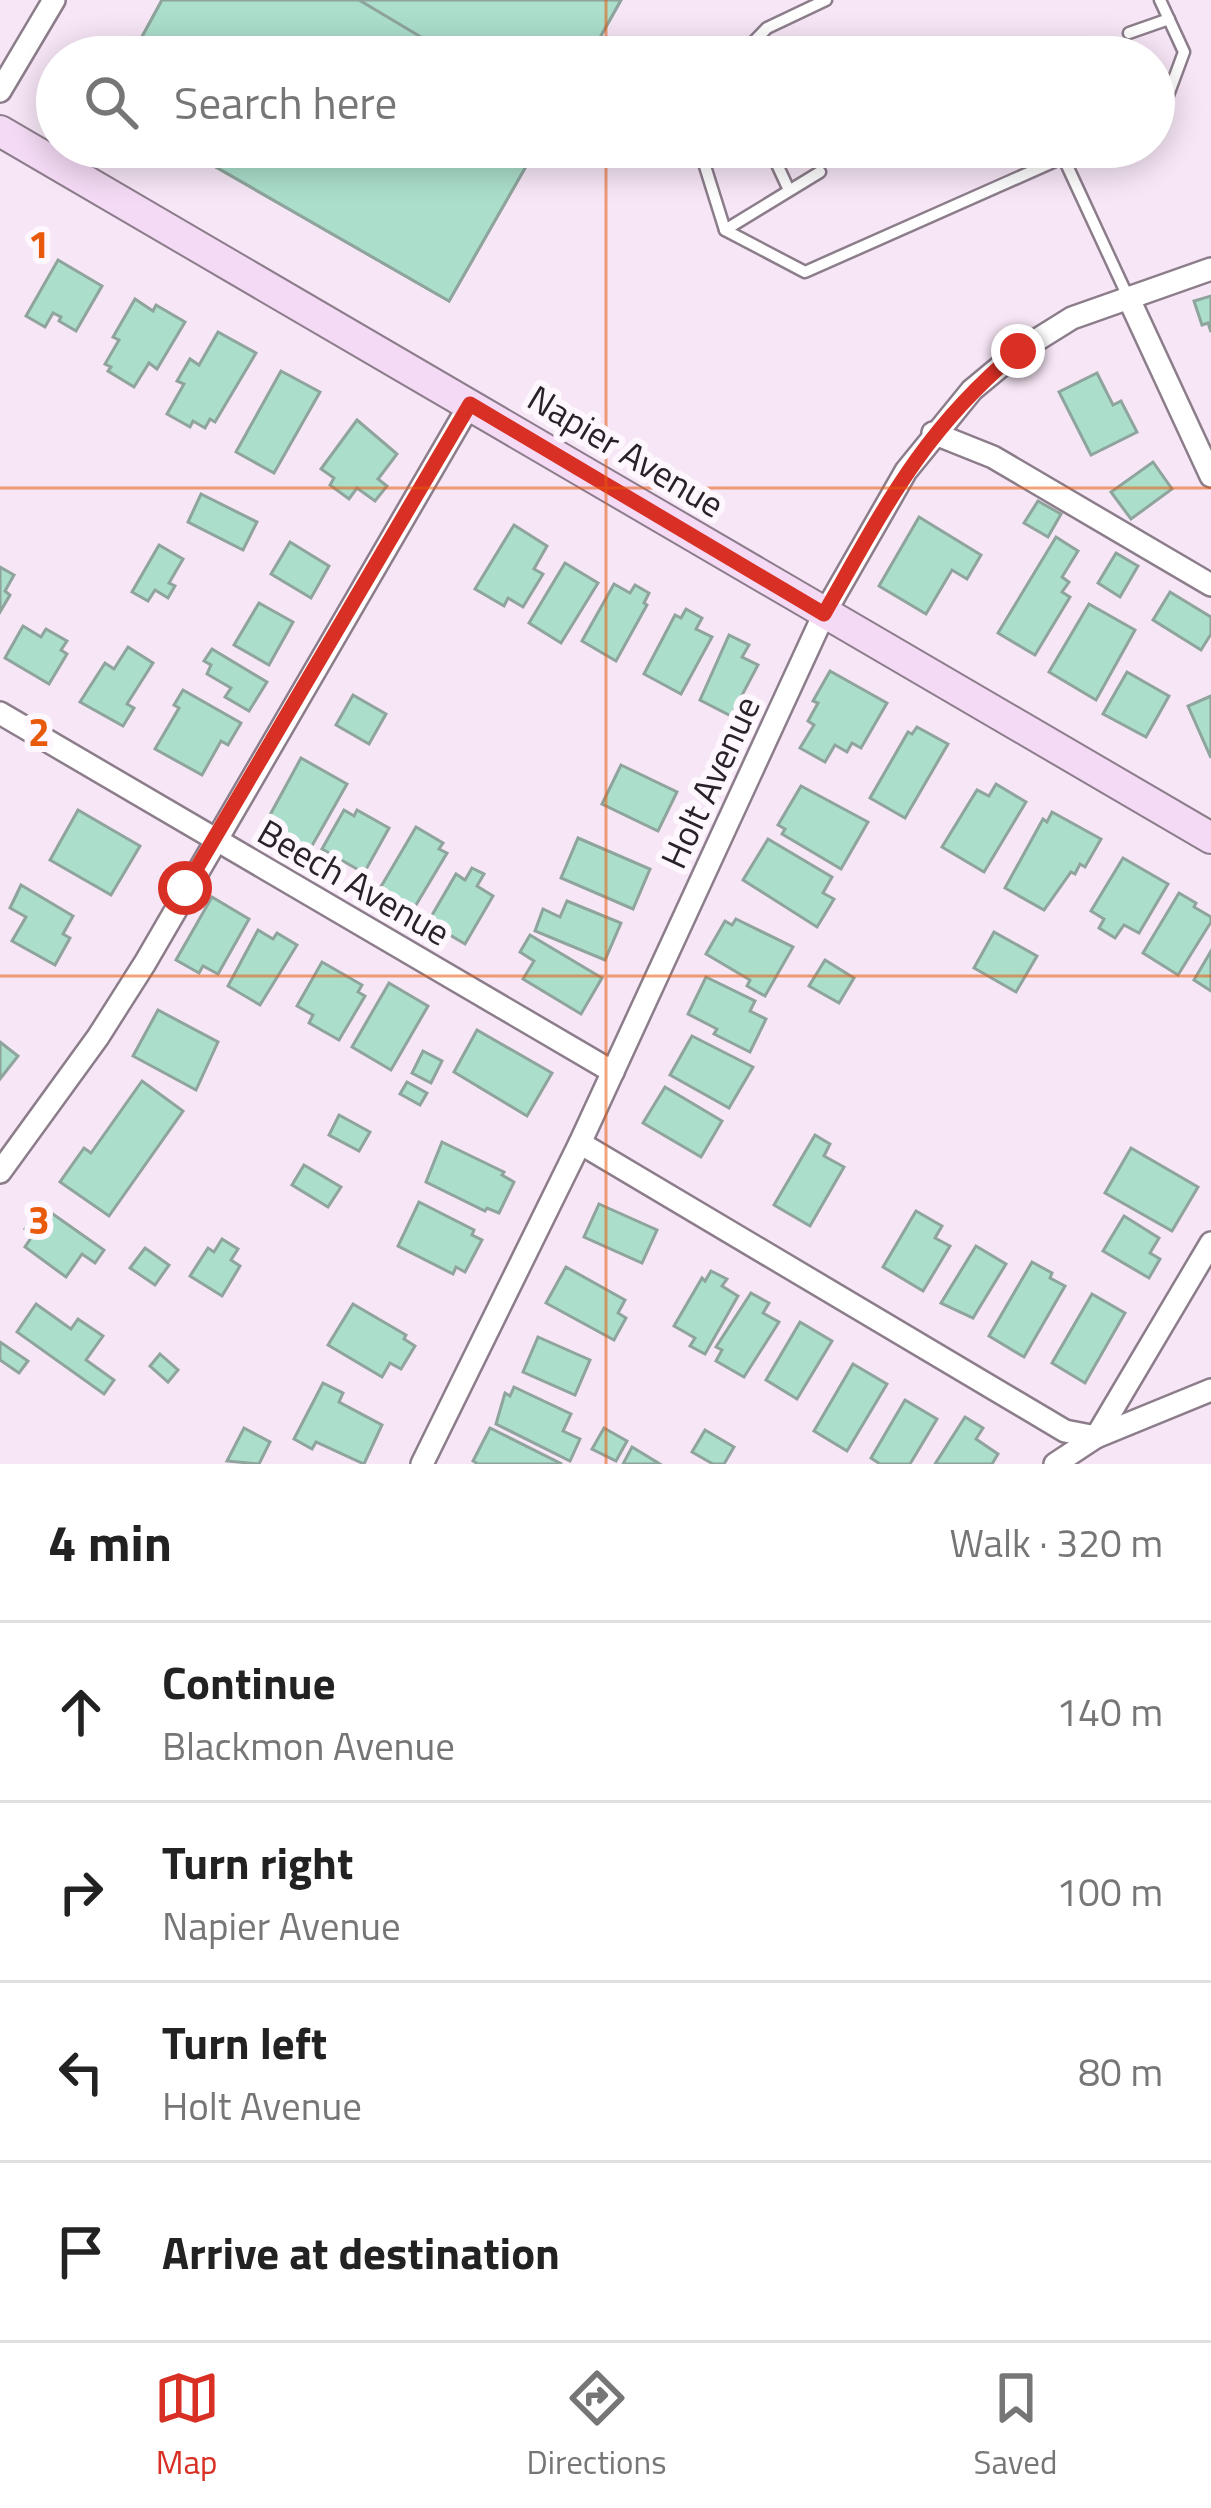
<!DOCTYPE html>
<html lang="en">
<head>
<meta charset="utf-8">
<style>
  body { margin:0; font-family:"Titillium Web",sans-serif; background:#f2f2f2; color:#222 }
  .stop { position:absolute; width:36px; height:36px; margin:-27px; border:9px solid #d93025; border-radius:50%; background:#fff }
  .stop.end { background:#d93025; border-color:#fff; box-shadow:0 3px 12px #0008 }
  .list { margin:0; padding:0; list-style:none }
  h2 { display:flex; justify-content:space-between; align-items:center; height:156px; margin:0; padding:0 48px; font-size:51px }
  h2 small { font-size:39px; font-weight:400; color:#767676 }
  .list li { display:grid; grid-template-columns:78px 1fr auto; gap:36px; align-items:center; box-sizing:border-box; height:180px; padding:0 48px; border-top:3px solid #e0e0e0 }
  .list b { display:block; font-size:45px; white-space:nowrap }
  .list p { margin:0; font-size:39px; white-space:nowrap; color:#767676 }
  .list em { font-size:39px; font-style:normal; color:#767676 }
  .icon { flex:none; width:66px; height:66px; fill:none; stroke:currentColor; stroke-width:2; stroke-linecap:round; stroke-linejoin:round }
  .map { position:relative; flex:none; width:1211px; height:1464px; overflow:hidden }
  .search { position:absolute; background:#fff; box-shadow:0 6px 30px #0003; left:36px; right:36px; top:36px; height:132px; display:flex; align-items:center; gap:30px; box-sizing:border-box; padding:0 42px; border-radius:66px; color:#767676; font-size:45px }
  .sheet { height:876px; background:#fff }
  nav { display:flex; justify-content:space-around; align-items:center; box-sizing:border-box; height:168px; border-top:3px solid #e0e0e0; background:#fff; font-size:33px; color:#767676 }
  nav a { display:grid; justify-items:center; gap:6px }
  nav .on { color:#d93025 }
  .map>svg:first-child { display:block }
  .building { fill:#abdfcc; stroke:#8ea49c; stroke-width:3 }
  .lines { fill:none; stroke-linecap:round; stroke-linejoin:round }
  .lane-casing { stroke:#8c7d8b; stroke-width:15 }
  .street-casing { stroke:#8c7d8b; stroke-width:26 }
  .secondary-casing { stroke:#8c7d8b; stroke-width:34 }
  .lane { stroke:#fff; stroke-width:10 }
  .street { stroke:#fff; stroke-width:21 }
  .secondary { stroke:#f4daf4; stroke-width:30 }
  .route { stroke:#d93025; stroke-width:15 }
  .grid { fill:none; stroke:#e8590c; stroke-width:3; stroke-opacity:0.55 }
  .labels { text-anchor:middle; stroke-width:12; stroke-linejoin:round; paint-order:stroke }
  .street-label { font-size:36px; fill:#292228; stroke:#fef7fe }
  .grid-label { font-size:39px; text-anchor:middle; font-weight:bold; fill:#e8590c; stroke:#fef7fe; stroke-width:12; stroke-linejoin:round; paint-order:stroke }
</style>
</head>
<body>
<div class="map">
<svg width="1211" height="1464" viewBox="0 0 1211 1464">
  <rect width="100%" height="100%" fill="#f7e6f6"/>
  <!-- building -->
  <g class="building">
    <path d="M162,0h117l-34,57h-114z"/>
    <path d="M162,0h459l-32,57h-458z"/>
    <path d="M359,0h262l-32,57h-173l10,-17z"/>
    <path d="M181,147h176l19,11 6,-11h155l-88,154z"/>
    <path d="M181,147h356l-88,154z"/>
    <path d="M58,260l44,26 -26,45 -17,-10 2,-4 -8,-4 -8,14 -19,-11z"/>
    <path d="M1211,296v36l-3,-9 -6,2 -8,-24z"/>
    <path d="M135,299l18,12 3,-6 29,17 -28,47 -8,-6 -15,24 -26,-16 3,-4 -6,-3 14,-24 -6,-3z"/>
    <path d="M218,332l38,21 -41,69 -5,-3 -5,9 -12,-7 -3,6 -23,-13 17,-30 -7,-3 13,-22 9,6z"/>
    <path d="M281,371l39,21 -46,81 -38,-21z"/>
    <path d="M1097,373l16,32 8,-4 16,31 -46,23 -32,-63z"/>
    <path d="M357,420l40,34 -19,25 9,7 -12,15 -18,-13 -8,11 -19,-14 4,-7 -13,-9z"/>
    <path d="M1153,462l19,27 -41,30 -20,-27z"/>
    <path d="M201,494l56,28 -14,28 -55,-28z"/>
    <path d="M1038,501l23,13 -13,23 -24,-14z"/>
    <path d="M919,517l62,38 -14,24 -15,-9 -26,44 -47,-28z"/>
    <path d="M514,525l33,21 -13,23 9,5 -20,33 -15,-9 -4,8 -29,-17z"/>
    <path d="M1056,537l22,14 -16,26 7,5 -7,10 8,5 -35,58 -37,-22z"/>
    <path d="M290,542l39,24 -18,32 -40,-24z"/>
    <path d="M159,545l24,14 -14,24 6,3 -7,12 -13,-8 -7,11 -16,-9z"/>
    <path d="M1116,553l22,13 -18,31 -22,-14z"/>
    <path d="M565,563l33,20 -37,60 -32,-20z"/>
    <path d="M0,567l14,8 -9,16 5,4 -10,17z"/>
    <path d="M614,584l16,9 5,-8 14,8 -5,10 3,2 -31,56 -34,-20z"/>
    <path d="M1170,592l41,25v17l-10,16 -48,-30z"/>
    <path d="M259,603l34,19 -24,43 -35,-20z"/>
    <path d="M1089,604l46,26 -39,70 -47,-28z"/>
    <path d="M686,609l16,9 -6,11 16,8 -31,57 -37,-20 31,-59 6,3z"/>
    <path d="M23,626l18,11 5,-8 21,12 -6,9 6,4 -18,30 -44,-26z"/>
    <path d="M729,635l20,10 -7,12 16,8 -27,51 -31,-16z"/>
    <path d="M128,647l25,16 -26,41 7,4 -11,18 -43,-24 25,-39 9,6z"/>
    <path d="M212,649l55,33 -18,29 -24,-14 6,-9 -24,-14 4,-9 -7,-4z"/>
    <path d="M830,671l57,32 -26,45 -9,-5 -5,9 -12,-7 -10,17 -25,-14 14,-23 -6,-4 10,-18 -5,-2z"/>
    <path d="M1127,672l42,24 -23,41 -43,-23z"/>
    <path d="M183,690l58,33 -13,22 -7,-4 -19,34 -47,-26 24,-41 -5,-3z"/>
    <path d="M353,695l33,19 -17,30 -33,-19z"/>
    <path d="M1211,696v62l-23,-52z"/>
    <path d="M917,727l31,17 -43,74 -35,-20 38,-66 4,2z"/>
    <path d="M301,758l46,26 -38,67 -45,-25z"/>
    <path d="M621,765l56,27 -19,39 -56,-27z"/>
    <path d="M996,784l30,18 -42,70 -42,-25 35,-57 12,6z"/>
    <path d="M801,786l67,36 -27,47 -59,-35 3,-5 -7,-4z"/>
    <path d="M78,810l62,36 -29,49 -61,-35z"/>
    <path d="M344,810l10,6 3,-6 32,18 -25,45 -42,-24z"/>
    <path d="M1052,812l49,27 -16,28 -5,-3 -5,10 -4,-2 -27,38 -39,-22 38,-69 4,3z"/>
    <path d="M416,827l27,16 -4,6 8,4 -34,57 -34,-20z"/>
    <path d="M578,838l72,31 -17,40 -72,-31z"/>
    <path d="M768,839l64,38 -9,16 11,6 -17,28 -74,-47z"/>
    <path d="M1123,858l45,26 -29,49 -15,-8 -9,13 -16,-10 5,-9 -13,-8z"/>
    <path d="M472,868l12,6 -7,12 16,10 -28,48 -37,-22 28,-48 9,6z"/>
    <path d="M21,885l52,31 -10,18 7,4 -15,27 -43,-24 14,-24 -16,-9z"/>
    <path d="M1179,893l17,10 -2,4 17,10v5l-33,53 -35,-22z"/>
    <path d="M212,897l37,22 -31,55 -15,-8 -4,7 -23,-13z"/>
    <path d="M567,901l54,22 -16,37 -70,-29 8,-22 17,8z"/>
    <path d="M736,919l57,28 -28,49 -18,-10 3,-6 -44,-26 19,-33 7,4z"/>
    <path d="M258,930l15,9 4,-6 20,12 -37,60 -32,-19z"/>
    <path d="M994,932l43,24 -21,36 -42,-24z"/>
    <path d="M530,935l72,43 -21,36 -58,-35 11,-18 -14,-9z"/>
    <path d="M1211,951v40l-17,-11z"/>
    <path d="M825,960l29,18 -15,25 -30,-17z"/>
    <path d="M322,962l40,23 -4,7 7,4 -26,44 -30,-17 4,-8 -16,-9z"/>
    <path d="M706,977l49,24 -5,10 16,8 -16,33 -36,-18 3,-5 -29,-15z"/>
    <path d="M389,983l39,23 -37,64 -39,-23z"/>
    <path d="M158,1010l60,32 -22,48 -63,-34z"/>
    <path d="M477,1030l75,43 -25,43 -73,-44z"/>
    <path d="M692,1036l61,31 -24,41 -59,-33z"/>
    <path d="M0,1042l18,14 -18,23z"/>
    <path d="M423,1051l19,10 -11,22 -19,-10z"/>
    <path d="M142,1081l41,30 -74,105 -49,-34 24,-34 7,5z"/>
    <path d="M407,1082l20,11 -7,12 -20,-11z"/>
    <path d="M665,1087l57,34 -21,36 -58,-34z"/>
    <path d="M339,1115l31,17 -11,19 -30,-16z"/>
    <path d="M815,1135l15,9 -6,12 20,11 -34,59 -36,-21z"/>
    <path d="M442,1142l62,30 -2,3 12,7 -15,31 -12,-5 -2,3 -59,-29z"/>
    <path d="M1131,1148l67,39 -26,44 -67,-38z"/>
    <path d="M304,1165l37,22 -13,20 -36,-22z"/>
    <path d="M419,1202l55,28 -2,5 10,5 -17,32 -9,-5 -3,7 -55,-28z"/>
    <path d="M599,1204l58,26 -15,33 -58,-26z"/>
    <path d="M916,1211l26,15 -7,12 15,8 -27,45 -40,-24z"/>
    <path d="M50,1212l54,38 -9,13 -13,-9 -16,23 -41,-30 8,-12 -8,-6 11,-15 8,6z"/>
    <path d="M1124,1216l35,22 -9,15 10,6 -11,19 -46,-27z"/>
    <path d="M222,1239l16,10 -7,11 9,6 -18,30 -32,-20 18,-28 6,4z"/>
    <path d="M976,1246l30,18 -33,54 -32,-15z"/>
    <path d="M145,1248l24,17 -14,20 -25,-17z"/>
    <path d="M1032,1262l20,11 -2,5 15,8 -41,71 -35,-21z"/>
    <path d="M566,1267l59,33 -7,13 8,5 -12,22 -68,-37z"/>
    <path d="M711,1271l16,8 -5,7 16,10 -33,58 -15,-8 5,-8 -21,-12 28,-48 3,3z"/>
    <path d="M751,1293l18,10 -6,10 16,9 -35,55 -28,-16 6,-11 -6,-3z"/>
    <path d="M1092,1294l33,19 -40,70 -33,-20z"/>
    <path d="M36,1304l35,25 7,-10 25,17 -17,24 28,20 -10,14 -87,-62z"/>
    <path d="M353,1304l53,31 -2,4 11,7 -14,23 -11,-6 -8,14 -54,-32z"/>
    <path d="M800,1322l32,19 -35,58 -31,-19z"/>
    <path d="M538,1337l52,23 -15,35 -52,-23z"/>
    <path d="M0,1342l28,19 -9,12 -19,-13z"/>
    <path d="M160,1354l18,16 -10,12 -18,-16z"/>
    <path d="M853,1364l34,20 -40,67 -33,-20z"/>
    <path d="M323,1383l20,10 -4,9 43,23 -18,39 -48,-22 -4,7 -18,-10z"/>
    <path d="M514,1387l57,27 -8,17 17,8 -10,22 -74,-37 9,-31 5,3z"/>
    <path d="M905,1400l32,19 -27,45h-30l-9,-6z"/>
    <path d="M965,1417l18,11 -7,11 22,15 -6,10h-57z"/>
    <path d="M244,1428l26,14 -11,22 -32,-3z"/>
    <path d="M490,1428l72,36h-84l-5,-3z"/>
    <path d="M604,1428l23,13 -11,20 -24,-12z"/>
    <path d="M705,1430l29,17 -10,17h-11l-21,-12z"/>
    <path d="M632,1447l28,17h-37z"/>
  </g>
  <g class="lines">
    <!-- lane casing -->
    <g class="lane-casing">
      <g id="lane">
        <path d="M1129,33l40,-14"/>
        <path d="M739,57l28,-29 59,-28"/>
        <path d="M1154,111l10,-5 20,-54 -24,-52"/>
        <path d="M699,147l26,83 80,42 282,-125"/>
        <path d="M769,147l19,41"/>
        <path d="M1064,159l64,138"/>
        <path d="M725,230l95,-58"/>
      </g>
    </g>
    <!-- street casing -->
    <g class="street-casing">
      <g id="street">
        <path d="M0,91l54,-91"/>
        <path d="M1128,297l83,179"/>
        <path d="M933,433l60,24 218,128"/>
        <path d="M0,713l613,359"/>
        <path d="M580,1143l485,288 31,6 115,-47"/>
        <path d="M0,1172l98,-135 47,-74 325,-559"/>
        <path d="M422,1464l158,-321 244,-529 82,-143 66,-81 47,-39 53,-33 139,-49"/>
        <path d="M1055,1464l41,-27 115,-194"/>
      </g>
    </g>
    <!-- secondary casing -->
    <g class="secondary-casing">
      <path id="secondary" d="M0,131l1211,707"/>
    </g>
    <!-- lane -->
    <use href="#lane" class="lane"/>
    <!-- street -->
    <use href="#street" class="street"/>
    <!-- secondary -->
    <use href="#secondary" class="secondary"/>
  </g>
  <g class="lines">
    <!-- route -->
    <path class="route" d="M185,888l285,-484 354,210c61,-107 98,-183 194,-263"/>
  </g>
  <!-- grid -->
  <path class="grid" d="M606,0v57M606,147v1317M0,488h1211M0,976h1211"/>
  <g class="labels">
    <!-- street labels -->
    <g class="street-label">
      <text transform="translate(626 451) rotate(31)" y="13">Napier Avenue</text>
      <text transform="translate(710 782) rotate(-65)" y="13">Holt Avenue</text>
      <text transform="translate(354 882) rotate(30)" y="13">Beech Avenue</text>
    </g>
  </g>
  <g class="grid-label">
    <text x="39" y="258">1</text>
    <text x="39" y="746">2</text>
    <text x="39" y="1234">3</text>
  </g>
</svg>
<div class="stop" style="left:185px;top:888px"></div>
<div class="stop end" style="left:1018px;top:351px"></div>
<div class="search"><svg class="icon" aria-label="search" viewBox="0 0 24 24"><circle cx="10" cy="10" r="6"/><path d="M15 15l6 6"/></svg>Search here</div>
</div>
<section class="sheet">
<h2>4 min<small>Walk · 320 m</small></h2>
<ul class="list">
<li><svg class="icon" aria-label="ahead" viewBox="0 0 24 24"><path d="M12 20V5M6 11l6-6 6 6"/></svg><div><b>Continue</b><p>Blackmon Avenue</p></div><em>140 m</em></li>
<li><svg class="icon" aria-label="right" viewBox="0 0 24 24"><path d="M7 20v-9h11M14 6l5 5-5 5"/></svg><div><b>Turn right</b><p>Napier Avenue</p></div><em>100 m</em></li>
<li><svg class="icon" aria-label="left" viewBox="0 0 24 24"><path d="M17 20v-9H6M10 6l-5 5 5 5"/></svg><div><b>Turn left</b><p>Holt Avenue</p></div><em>80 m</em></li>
<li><svg class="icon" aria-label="arrive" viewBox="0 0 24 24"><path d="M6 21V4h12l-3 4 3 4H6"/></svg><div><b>Arrive at destination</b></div></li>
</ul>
</section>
<nav>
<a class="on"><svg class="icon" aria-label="map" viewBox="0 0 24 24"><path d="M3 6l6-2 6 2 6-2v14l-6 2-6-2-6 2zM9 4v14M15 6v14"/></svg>Map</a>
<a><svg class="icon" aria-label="directions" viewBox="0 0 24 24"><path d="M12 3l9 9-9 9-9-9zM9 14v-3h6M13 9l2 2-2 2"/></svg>Directions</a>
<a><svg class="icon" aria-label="saved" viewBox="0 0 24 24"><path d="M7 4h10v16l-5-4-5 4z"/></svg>Saved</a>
</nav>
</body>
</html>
